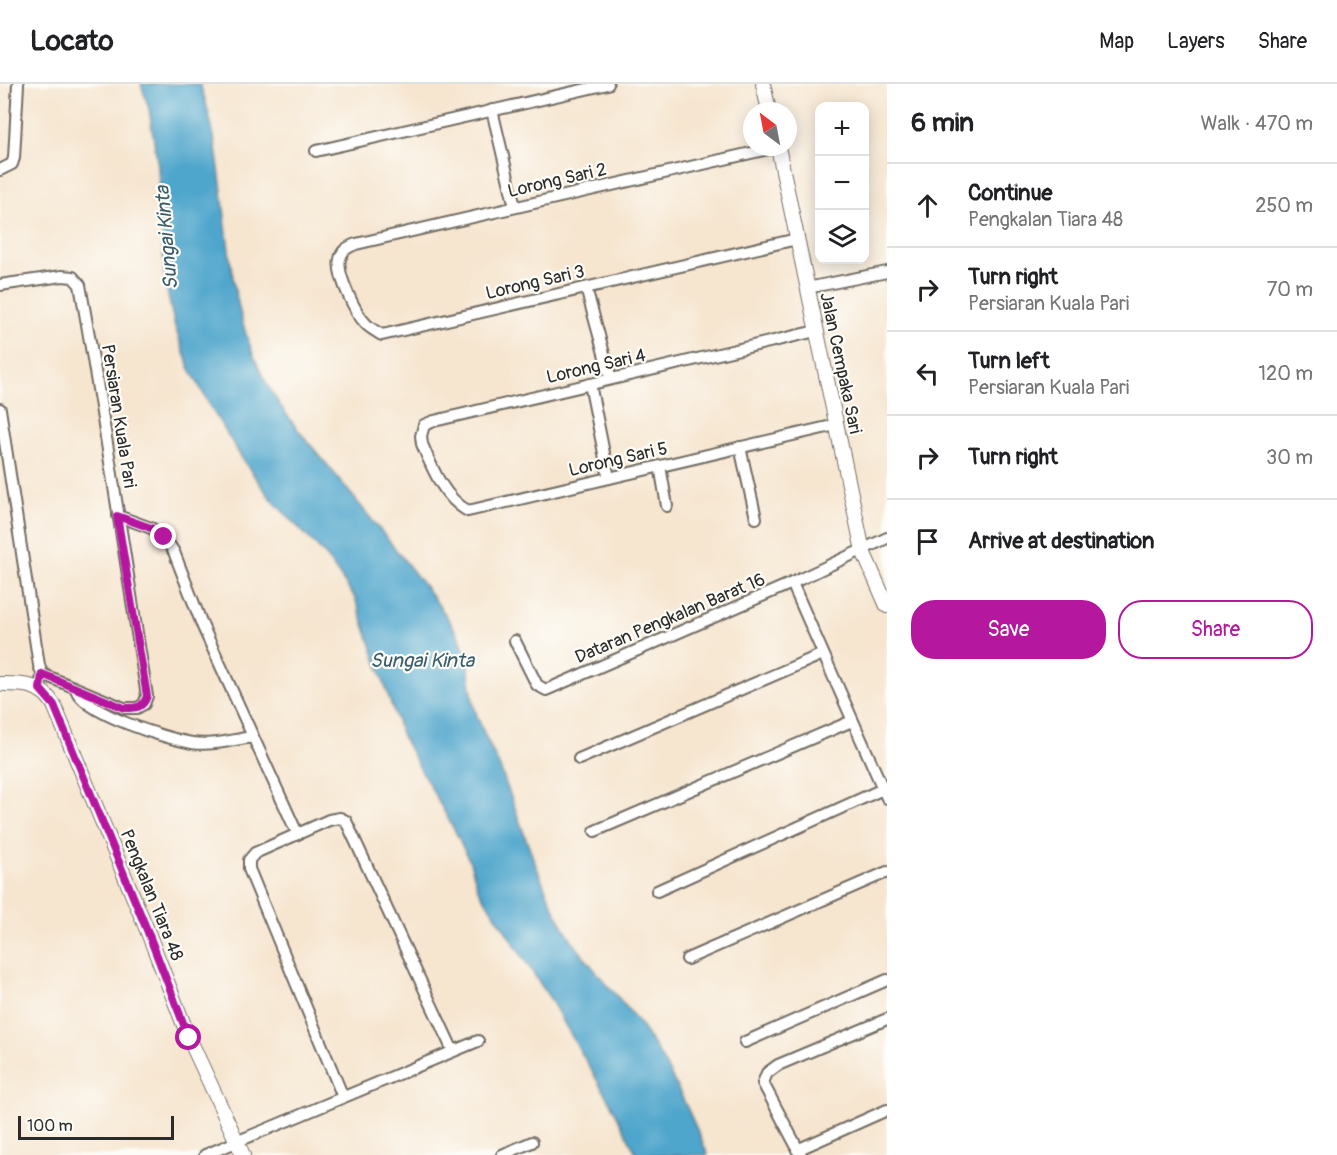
<!DOCTYPE html>
<html lang="en">
<head>
<meta charset="utf-8">
<style>
  body { margin:0; font-family:Pangolin,sans-serif; background:#f2f2f2; color:#202124 }
  .controls { position:absolute; right:18px; top:18px; display:grid; overflow:hidden; border-radius:12px; box-shadow:0 3px 15px #0003 }
  .controls button { width:54px; height:54px; display:grid; place-items:center; padding:0; border:0; border-bottom:2px solid #e0e0e0; background:#fff; color:#202124; font:30px sans-serif }
  .compass { position:absolute; left:743px; top:18px; width:54px; height:54px; border-radius:50%; background:#fff; box-shadow:0 3px 15px #0003; rotate:328deg }
  .scale { position:absolute; left:18px; bottom:15px; width:156px; box-sizing:border-box; padding-left:6px; border:3px solid #2b2b2b; border-top:0; font-size:16px; line-height:21px; white-space:nowrap; color:#2b2b2b; -webkit-text-stroke:4px #fdfcf7; paint-order:stroke }
  .stop { position:absolute; width:18px; height:18px; margin:-14px; border:4px solid #b5179e; border-radius:50%; background:#fff }
  .stop.end { background:#b5179e; border-color:#fff; box-shadow:0 2px 6px #0008 }
  .list { margin:0; padding:0; list-style:none }
  h2 { display:flex; justify-content:space-between; align-items:center; height:78px; margin:0; padding:0 24px; font-size:26px }
  h2 small { font-size:20px; font-weight:400; color:#757577 }
  .list li { display:grid; grid-template-columns:39px 1fr auto; gap:18px; align-items:center; box-sizing:border-box; height:84px; padding:0 24px; border-top:2px solid #e0e0e0 }
  .list b { display:block; font-size:22px; white-space:nowrap }
  .list p { margin:0; font-size:20px; white-space:nowrap; color:#757577 }
  .list em { font-size:20px; font-style:normal; color:#757577 }
  .actions { display:flex; gap:12px; padding:18px 24px }
  .actions a { flex:1; padding:14px 0; border:2px solid #b5179e; border-radius:24px; text-align:center; font-size:21px; color:#b5179e }
  .actions .main { background:#b5179e; color:#fff }
  .icon { flex:none; width:33px; height:33px; fill:none; stroke:currentColor; stroke-width:2; stroke-linecap:round; stroke-linejoin:round }
  .map { position:relative; flex:none; width:887px; height:1071px; overflow:hidden }
  header { display:flex; align-items:center; gap:36px; box-sizing:border-box; height:84px; padding:0 30px; background:#fff; border-bottom:2px solid #e0e0e0 }
  header strong { font-size:28px }
  nav { display:flex; gap:33px; margin-inline-start:auto; font-size:21px }
  main { display:flex }
  aside { flex:1; background:#fff }
  .map>svg:first-child { display:block }
  .water { fill:#4fa6cc; stroke:#3d687c; stroke-width:1.5 }
  .lines { fill:none; stroke-linecap:round; stroke-linejoin:round }
  .minor-casing { stroke:#726c64; stroke-width:14 }
  .tertiary-casing { stroke:#726c64; stroke-width:16 }
  .minor { stroke:#fff; stroke-width:10 }
  .tertiary { stroke:#fff; stroke-width:14 }
  .route { stroke:#b5179e; stroke-width:8 }
  .labels { text-anchor:middle; stroke-width:4.5; stroke-linejoin:round; paint-order:stroke }
  .street-label { font-size:18px; fill:#2b2b2b; stroke:#fdfcf7 }
  .water-label { font-size:20px; font-style:italic; fill:#395c6b; stroke:#fdfcf7 }
</style>
</head>
<body>
<header>
<strong>Locato</strong>
<nav><a>Map</a><a>Layers</a><a>Share</a></nav>
</header>
<main>
<div class="map">
<svg width="887" height="1071" viewBox="0 0 887 1071">
  <rect width="100%" height="100%" fill="#fdfcf7"/>
  <filter id="ink" filterUnits="userSpaceOnUse"><feTurbulence type="fractalNoise" baseFrequency=".0167" numOctaves="2"/><feDisplacementMap in="SourceGraphic" scale="12" xChannelSelector="R" yChannelSelector="G"/><feConvolveMatrix kernelMatrix="1 2 1 2 8 2 1 2 1" color-interpolation-filters="sRGB"/></filter>
  <filter id="wash" filterUnits="userSpaceOnUse"><feTurbulence type="fractalNoise" baseFrequency=".008" numOctaves="4" result="noise"/><feDisplacementMap in="SourceGraphic" scale="24" xChannelSelector="R" yChannelSelector="G"/><feGaussianBlur stdDeviation="1.35" result="paint"/><feColorMatrix in="noise" values="0 0 0 0 0 0 0 0 0 0 0 0 0 0 0 0 0 1.4 0 .05"/><feComposite in="paint" operator="in"/></filter>
  <g filter="url(#wash)">
    <rect width="100%" height="100%" fill="#f6e5cf"/>
    <!-- water -->
    <path class="water" d="M141,0h59c32,92 18,195 59,284 16,35 41,65 66,94 28,34 56,69 84,104 17,22 36,45 49,69 12,22 11,48 16,71 6,24 20,45 28,67 19,49 34,100 58,147 21,40 55,70 81,106 28,40 48,84 67,129h-71l-24,-47 -64,-111 -71,-108 -8,-27 -14,-29 -54,-97 -47,-138 -29,-42 -55,-57 -26,-36 -34,-55 -22,-41 -14,-40 -10,-45 -7,-115 -9,-58z"/>
  </g>
  <g filter="url(#ink)">
    <g class="lines">
      <!-- minor casing -->
      <g class="minor-casing">
        <g id="minor">
          <path d="M492,26l23,97"/>
          <path d="M777,63l-421,97c-8,3 -14,6 -16,15 -4,15 16,55 26,65 5,5 11,8 16,11l415,-96"/>
          <path d="M316,67l292,-67"/>
          <path d="M0,86l12,-6 2,-6 4,-74"/>
          <path d="M0,201l62,-9 11,1 7,8c25,137 45,274 67,411l-3,8 -7,4h-13l-82,-34"/>
          <path d="M586,204l25,91"/>
          <path d="M807,204l80,-16"/>
          <path d="M816,247l-382,90 -10,4 -3,11 1,8c10,24 22,54 46,67l368,-86"/>
          <path d="M590,300l19,94"/>
          <path d="M0,325l39,256 3,9 -2,15"/>
          <path d="M740,363l16,71"/>
          <path d="M660,382l7,40"/>
          <path d="M118,432l33,12 13,9 10,15 29,75 94,206"/>
          <path d="M792,499l95,215"/>
          <path d="M515,557l22,44 9,5 246,-107 95,-45"/>
          <path d="M76,605c6,24 92,50 116,54 19,3 41,-3 60,-6"/>
          <path d="M579,675l244,-105"/>
          <path d="M595,747l257,-110"/>
          <path d="M657,807l226,-102"/>
          <path d="M687,875l200,-87"/>
          <path d="M745,958l142,-62"/>
          <path d="M343,1013l-94,-228v-9l6,-7 74,-33 11,-2 6,3 107,230"/>
          <path d="M797,1066l90,-40"/>
          <path d="M205,1071l273,-114"/>
          <path d="M502,1071l30,-13"/>
          <path d="M801,1071l-38,-72 4,-10 11,-8 109,-46"/>
        </g>
      </g>
      <!-- tertiary casing -->
      <g class="tertiary-casing">
        <g id="tertiary">
          <path d="M763,0l6,27"/>
          <path d="M778,63l85,404 24,55"/>
          <path d="M0,600c23,0 41,-1 54,21l93,225 42,108 54,117"/>
        </g>
      </g>
      <!-- minor -->
      <use href="#minor" class="minor"/>
      <!-- tertiary -->
      <use href="#tertiary" class="tertiary"/>
    </g>
  </g>
  <g class="lines" filter="url(#ink)">
    <!-- route -->
    <path class="route" d="M164,453l-13,-9 -34,-12 30,180c-4,12 -10,12 -23,12l-82,-34 -2,15 14,16 93,225 42,108"/>
  </g>
  <g class="labels">
    <!-- street labels -->
    <g class="street-label">
      <text transform="translate(557 96) rotate(-13)" y="6">Lorong Sari 2</text>
      <text transform="translate(535 198) rotate(-13)" y="6">Lorong Sari 3</text>
      <text transform="translate(841 279) rotate(78)" y="6">Jalan Cempaka Sari</text>
      <text transform="translate(596 282) rotate(-13)" y="6">Lorong Sari 4</text>
      <text transform="translate(119 332) rotate(81)" y="6">Persiaran Kuala Pari</text>
      <text transform="translate(618 375) rotate(-13)" y="6">Lorong Sari 5</text>
      <text transform="translate(670 534) rotate(-23)" y="6">Dataran Pengkalan Barat 16</text>
      <text transform="translate(152 811) rotate(68)" y="6">Pengkalan Tiara 48</text>
    </g>
    <!-- water labels -->
    <g class="water-label">
      <text transform="translate(166 154) rotate(-95)" y="7">Sungai Kinta</text>
      <text x="422" y="583">Sungai Kinta</text>
    </g>
  </g>
</svg>
<div class="controls">
<button>+</button>
<button>−</button>
<button><svg class="icon" aria-label="layers" viewBox="0 0 24 24"><path d="M12 4l9 5-9 5-9-5zM3 14l9 5 9-5"/></svg></button>
</div>
<svg class="compass" viewBox="-18 -18 36 36"><path d="M0-13l5 13h-10z" fill="#e53935"/><path d="M0 13l5-13h-10z" fill="#757577"/></svg>
<div class="scale">100 m</div>
<div class="stop" style="left:189px;top:954px"></div>
<div class="stop end" style="left:164px;top:453px"></div>
</div>
<aside>
<h2>6 min<small>Walk · 470 m</small></h2>
<ul class="list">
<li><svg class="icon" aria-label="ahead" viewBox="0 0 24 24"><path d="M12 20V5M6 11l6-6 6 6"/></svg><div><b>Continue</b><p>Pengkalan Tiara 48</p></div><em>250 m</em></li>
<li><svg class="icon" aria-label="right" viewBox="0 0 24 24"><path d="M7 20v-9h11M14 6l5 5-5 5"/></svg><div><b>Turn right</b><p>Persiaran Kuala Pari</p></div><em>70 m</em></li>
<li><svg class="icon" aria-label="left" viewBox="0 0 24 24"><path d="M17 20v-9H6M10 6l-5 5 5 5"/></svg><div><b>Turn left</b><p>Persiaran Kuala Pari</p></div><em>120 m</em></li>
<li><svg class="icon" aria-label="right" viewBox="0 0 24 24"><path d="M7 20v-9h11M14 6l5 5-5 5"/></svg><div><b>Turn right</b></div><em>30 m</em></li>
<li><svg class="icon" aria-label="arrive" viewBox="0 0 24 24"><path d="M6 21V4h12l-3 4 3 4H6"/></svg><div><b>Arrive at destination</b></div></li>
</ul>
<div class="actions"><a class="main">Save</a><a>Share</a></div>
</aside>
</main>
</body>
</html>
